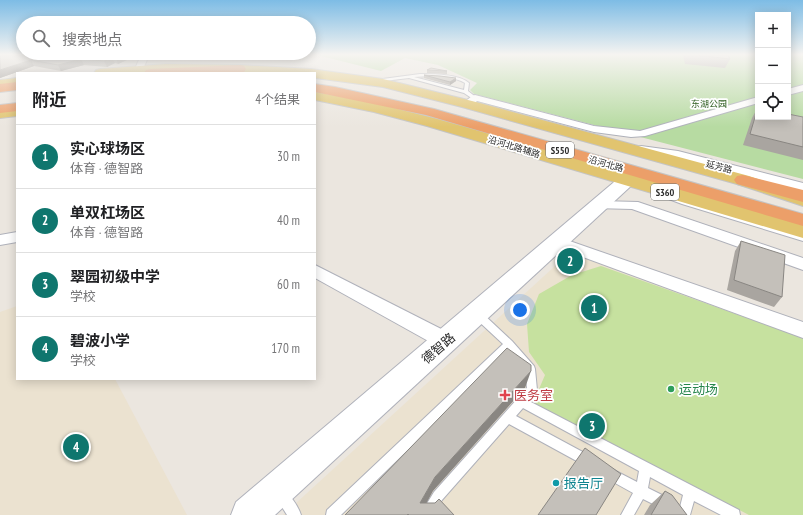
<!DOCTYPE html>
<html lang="zh">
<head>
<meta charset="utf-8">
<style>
  body { margin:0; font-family:"PT Sans Narrow","Noto Sans SC",sans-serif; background:#f6f6f6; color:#202124 }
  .controls { position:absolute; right:12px; top:12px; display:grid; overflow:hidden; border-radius:0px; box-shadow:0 2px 10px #0003 }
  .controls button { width:36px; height:36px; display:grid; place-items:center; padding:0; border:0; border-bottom:1px solid #e0e0e0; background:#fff; color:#202124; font:20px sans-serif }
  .you { position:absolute; left:520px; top:310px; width:14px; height:14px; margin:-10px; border:3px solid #fff; border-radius:50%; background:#1a73e8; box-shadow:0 0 0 6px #1a73e833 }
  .badge { display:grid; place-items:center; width:26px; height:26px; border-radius:50%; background:#0f766e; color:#fff; font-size:13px; font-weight:700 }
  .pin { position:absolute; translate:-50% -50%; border:2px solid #fff; box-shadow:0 1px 4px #0006 }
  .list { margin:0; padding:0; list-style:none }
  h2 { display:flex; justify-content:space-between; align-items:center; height:52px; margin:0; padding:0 16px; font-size:17px }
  h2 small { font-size:13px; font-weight:400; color:#757577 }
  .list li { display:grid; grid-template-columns:26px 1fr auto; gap:12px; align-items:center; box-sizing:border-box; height:64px; padding:0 16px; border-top:1px solid #e0e0e0 }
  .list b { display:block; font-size:15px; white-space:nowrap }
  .list p { margin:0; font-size:13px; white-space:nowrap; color:#757577 }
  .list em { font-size:13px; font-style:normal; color:#757577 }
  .icon { flex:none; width:22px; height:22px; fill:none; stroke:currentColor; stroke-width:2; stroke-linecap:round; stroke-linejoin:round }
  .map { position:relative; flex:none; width:803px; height:515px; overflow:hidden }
  .search { position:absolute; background:#fff; box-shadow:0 2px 10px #0003; left:16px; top:16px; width:300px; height:44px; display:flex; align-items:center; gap:10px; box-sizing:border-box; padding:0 14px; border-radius:22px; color:#757577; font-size:15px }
  .panel { position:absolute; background:#fff; box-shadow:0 2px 10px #0003; left:16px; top:72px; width:300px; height:308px; border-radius:0px }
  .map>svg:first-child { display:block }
  .education { fill:#ebe2d0 }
  .green { fill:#b7dba2 }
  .pitch { fill:#c6e19f }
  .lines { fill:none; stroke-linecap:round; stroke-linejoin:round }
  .lane-casing { stroke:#afb1ba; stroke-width:2 }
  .street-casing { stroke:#afb1ba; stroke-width:2 }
  .secondary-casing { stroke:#afb1ba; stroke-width:2 }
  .primary-casing { stroke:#c4c4c4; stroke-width:2 }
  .highway-casing { stroke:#c4c4c4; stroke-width:2 }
  .lane { fill:#fff; fill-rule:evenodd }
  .street { fill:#fff; fill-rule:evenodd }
  .secondary { fill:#fff; fill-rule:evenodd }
  .primary { fill:#e1c46f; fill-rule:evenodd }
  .highway { fill:#ec9f69; fill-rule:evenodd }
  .wall { fill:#a9a5a0 }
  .shaded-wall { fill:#898682 }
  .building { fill:#c4c0ba; stroke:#898682 }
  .leisure-dot { fill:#2e9e5b; stroke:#fff; stroke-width:1.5 }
  .health-dot { fill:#e0444e; stroke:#fff; stroke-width:1.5 }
  .culture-dot { fill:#0f9aa8; stroke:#fff; stroke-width:1.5 }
  .labels { text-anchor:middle; stroke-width:3.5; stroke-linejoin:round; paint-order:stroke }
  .far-park-label { font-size:9px; fill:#316023; stroke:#fff }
  .far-street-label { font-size:9px; fill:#2b2b2b; stroke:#fff }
  .shield { fill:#fff; stroke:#6b6b6b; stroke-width:1 }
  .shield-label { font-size:10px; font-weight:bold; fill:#2b2b2b }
  .near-street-label { font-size:13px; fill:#2b2b2b; stroke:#fff }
  .near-leisure-label { font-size:13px; fill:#27864d; stroke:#fff; text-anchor:start }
  .near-health-label { font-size:13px; fill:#be3a42; stroke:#fff; text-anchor:start }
  .near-culture-label { font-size:13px; fill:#0d838f; stroke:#fff; text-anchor:start }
</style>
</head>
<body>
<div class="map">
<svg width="803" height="515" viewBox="0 0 803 515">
  <rect width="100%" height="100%" fill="#ebe6df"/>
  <!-- education -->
  <g class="education">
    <path d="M576,254l227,82v179h-520l284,-260z"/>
    <path d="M17,306v73h98l72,136h-187v-203z"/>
  </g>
  <!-- green -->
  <path class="green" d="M317,55h441v62h30v-62h15v124l-329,-85 -4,-4 7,-7 -39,-18 -33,-7 -24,13z"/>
  <!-- pitch -->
  <path class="pitch" d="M601,266l202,72v177h-54l-216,-112 12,-28 -16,-23 -2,-28 12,-30 33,-19z"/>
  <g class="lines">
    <!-- lane casing -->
    <g class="lane-casing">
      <g id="lane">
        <path d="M420,74c13,0 39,0 49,9l-1,8 9,7 -4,1 -9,-6 -55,-15 -34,4 -2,-1 2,-1zM414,77c16,-1 37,-2 51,6l-1,7z"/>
        <path d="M668,195l135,41v5l-121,-37 -16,-6v-2z"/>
        <path d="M478,311l3,1 31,29 22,25 1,3 2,21 -8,11 210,109 1,5h-19l-27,-14 -4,14h-12l5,-20 -33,-18 -2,11 22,11 1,5 -1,5 -5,1 -22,-11 -9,16h-13l12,-22 -27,-15 -2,-4 2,-4 4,-2 27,14 2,-11 -116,-63 -7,8 76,41 2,4 -2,4 -4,2 -4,-2 -75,-41 -67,76 -9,15h-13l14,-23 93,-104 -2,-18 -16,-19 -168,164h-15l1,-5 176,-166 -28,-26 -2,-3 2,-3z"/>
        <path d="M281,490c9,3 17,16 20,25h-14l-12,-19 2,-4z"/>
      </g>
    </g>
    <!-- street casing -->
    <g class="street-casing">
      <g id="street">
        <path d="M141,55h8l-6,14 -4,3 -4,-3z"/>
        <path d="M803,85v6l-15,4v-6z"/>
        <path d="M475,95l119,31 46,5 118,-34v6l-113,33 -14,1 -37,-5 -117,-31 -6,5h-8l-1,-2 10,-8z"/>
        <path d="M599,201l39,1 165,56v12l-171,-61 -38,-1 -2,-3 2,-3z"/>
        <path d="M17,232v10l-17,3v-10z"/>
        <path d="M558,237l245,85v16l-250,-92 -3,-4 3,-4z"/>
        <path d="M315,265l138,70 3,6 -3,6 -7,2 -7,-2 -124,-69z"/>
      </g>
    </g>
    <!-- secondary casing -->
    <g class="secondary-casing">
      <g id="secondary">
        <path d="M641,146l37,5 125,32v12l-126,-34 -42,-7 -2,-3 2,-3z"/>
        <path d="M626,176l6,1 3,4 -3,4 -357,330h-44l5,-13 384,-325z"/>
      </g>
    </g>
    <!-- primary casing -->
    <g class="primary-casing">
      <g id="primary">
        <path d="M166,64l74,1 71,4 72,10 89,22 277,75 54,18v12l-66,-22 -275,-77 -79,-20 -68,-9v-5l-149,-1 -72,1 2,-3 4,-1z"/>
        <path d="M17,78v8l-17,2v-8z"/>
        <path d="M315,92l59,11 63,16 366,105v14l-376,-112 -53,-14 -59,-12z"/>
        <path d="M17,108v8l-17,2v-8z"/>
      </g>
    </g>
    <!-- highway casing -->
    <g class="highway-casing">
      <g id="highway">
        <path d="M240,65l4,1 2,3 -2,3 -13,1h-87l2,-3 4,-1z"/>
        <path d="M17,82v8l-17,2v-8z"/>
        <path d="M315,84l20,3 99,22 369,105v12l-377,-111 -111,-23z"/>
        <path d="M17,103v8l-17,2v-8z"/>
        <path d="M743,175l60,15v12l-66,-18 -3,-4 3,-4z"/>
      </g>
    </g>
    <!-- lane -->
    <use href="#lane" class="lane"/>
    <!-- street -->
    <use href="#street" class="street"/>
    <!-- secondary -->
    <use href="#secondary" class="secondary"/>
    <!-- primary -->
    <use href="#primary" class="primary"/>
    <!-- highway -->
    <use href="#highway" class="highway"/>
  </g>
  <!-- wall -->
  <g class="wall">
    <path d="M0,55h138l-20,9 -3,-1 -8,4 -23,-2 -23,6 -27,-5 -34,12z"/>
    <path d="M683,55h45l2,4 -5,9 -40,-4z"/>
    <path d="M427,70l20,1v3l-20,-1z"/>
    <path d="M424,75l32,6 -6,4 -26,-7z"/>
    <path d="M758,107l45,10v43l-60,-15 9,-27z"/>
    <path d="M741,241l41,56 -8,10 -47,-17 8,-39z"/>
    <path d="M665,491l22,24h-43l6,-10z"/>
  </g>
  <!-- shaded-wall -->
  <g class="shaded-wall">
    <path d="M123,55h15l-20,9 -2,-6z"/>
    <path d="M112,58l3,5 -8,4 -3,-6z"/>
    <path d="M81,59l3,6 -23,6 -3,-6z"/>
    <path d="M31,60l3,6 -34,12v-8z"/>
    <path d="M456,78v3l-6,4v-3z"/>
    <path d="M531,371l-6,17 -92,103 -13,24v-12l15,-26z"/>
  </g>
  <!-- building -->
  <g class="building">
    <path d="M0,55h123l-7,3h-4l-8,3 -23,-2 -23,6 -27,-5 -31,10z"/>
    <path d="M696,55h32l2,4z"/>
    <path d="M431,68l16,3 -20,-1z"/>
    <path d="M424,75l16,1 16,2 -6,4z"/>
    <path d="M758,107v10h30v-3l15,3v30l-53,-13z"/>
    <path d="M741,241l44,14 -3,42 -48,-17z"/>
    <path d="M507,348l24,17v6l-96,106 -15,26h15l4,-4 15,16h-45l-1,-1 -1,1h-62z"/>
    <path d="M585,448l36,26 -25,41h-58z"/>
    <path d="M665,491l7,4 15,20h-36z"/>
  </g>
  <!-- sky -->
  <linearGradient id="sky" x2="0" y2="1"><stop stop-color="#7dbce5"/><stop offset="0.43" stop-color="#f6f4f1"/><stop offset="1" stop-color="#f6f4f1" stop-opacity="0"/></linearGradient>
  <rect width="803" height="127" fill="url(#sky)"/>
  <!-- markers -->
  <circle class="leisure-dot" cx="671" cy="389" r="4"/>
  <path class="health-dot" d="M503 389h4v4h4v4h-4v4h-4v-4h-4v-4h4z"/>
  <circle class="culture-dot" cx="556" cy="483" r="4"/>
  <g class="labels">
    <!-- far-park labels -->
    <g class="far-park-label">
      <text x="709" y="107">东湖公园</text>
    </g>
    <!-- far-street labels -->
    <g class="far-street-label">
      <text transform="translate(514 147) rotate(17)" y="3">沿河北路辅路</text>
      <text transform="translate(606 164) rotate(16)" y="3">沿河北路</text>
      <text transform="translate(719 167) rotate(15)" y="3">延芳路</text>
    </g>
    <!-- shield labels -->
    <g class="shield">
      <rect x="546" y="142" width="28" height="16" rx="3"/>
      <rect x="651" y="184" width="28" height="16" rx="3"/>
    </g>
    <g class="shield-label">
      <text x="560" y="154">S550</text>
      <text x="665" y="196">S360</text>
    </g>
    <!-- near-street labels -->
    <g class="near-street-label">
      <text transform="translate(438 348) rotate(-41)" y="5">德智路</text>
    </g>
    <!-- near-leisure labels -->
    <g class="near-leisure-label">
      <text x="679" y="394">运动场</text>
    </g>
    <!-- near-health labels -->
    <g class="near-health-label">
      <text x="514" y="400">医务室</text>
    </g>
    <!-- near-culture labels -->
    <g class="near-culture-label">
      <text x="564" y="488">报告厅</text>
    </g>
  </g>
</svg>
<div class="controls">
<button>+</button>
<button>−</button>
<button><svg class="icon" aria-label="locate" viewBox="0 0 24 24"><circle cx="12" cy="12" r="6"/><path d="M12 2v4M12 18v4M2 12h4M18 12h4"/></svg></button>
</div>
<div class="you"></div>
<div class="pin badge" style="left:594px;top:308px">1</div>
<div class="pin badge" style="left:570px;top:261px">2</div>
<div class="pin badge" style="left:592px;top:426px">3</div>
<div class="pin badge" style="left:76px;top:447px">4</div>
<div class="search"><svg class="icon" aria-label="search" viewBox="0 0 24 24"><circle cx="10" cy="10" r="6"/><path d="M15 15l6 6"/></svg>搜索地点</div>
<section class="panel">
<h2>附近<small>4个结果</small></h2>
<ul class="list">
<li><span class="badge">1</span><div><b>实心球场区</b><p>体育 · 德智路</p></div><em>30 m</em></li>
<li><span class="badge">2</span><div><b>单双杠场区</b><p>体育 · 德智路</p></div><em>40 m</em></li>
<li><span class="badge">3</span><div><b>翠园初级中学</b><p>学校</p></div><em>60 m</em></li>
<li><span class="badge">4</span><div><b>碧波小学</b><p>学校</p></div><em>170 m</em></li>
</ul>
</section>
</div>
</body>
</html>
